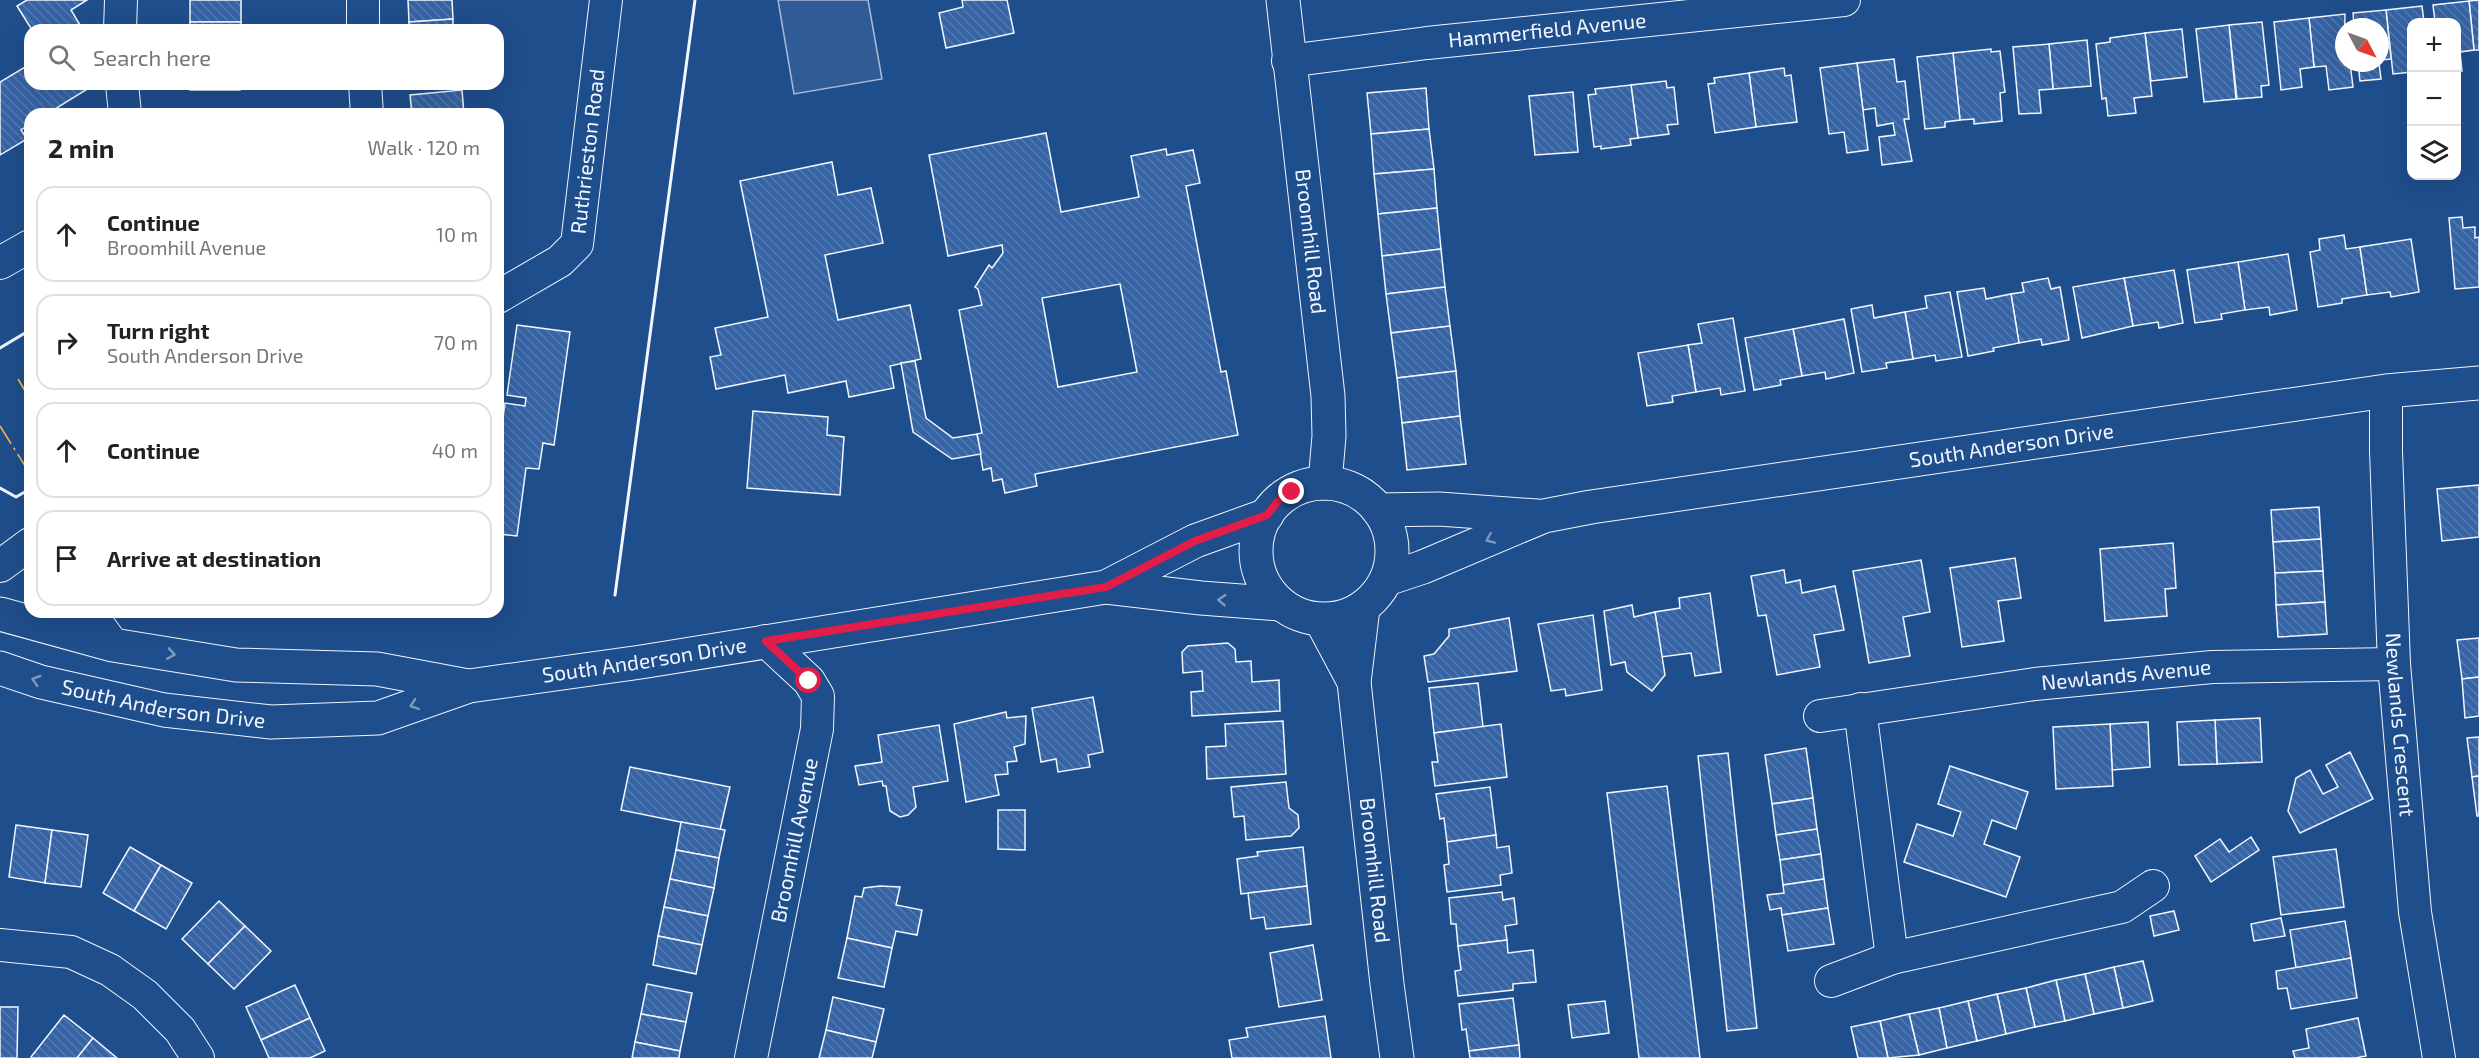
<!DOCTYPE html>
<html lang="en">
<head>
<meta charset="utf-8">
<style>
  body { margin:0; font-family:"Exo 2",sans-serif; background:#f6f6f6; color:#222 }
  .controls { position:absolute; right:18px; top:18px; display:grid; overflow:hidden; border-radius:12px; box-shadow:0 6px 24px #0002 }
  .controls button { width:54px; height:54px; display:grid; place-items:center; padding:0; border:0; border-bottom:2px solid #e0e0e0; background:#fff; color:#222; font:30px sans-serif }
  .compass { position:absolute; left:2335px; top:18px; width:54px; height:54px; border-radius:50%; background:#fff; box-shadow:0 6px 24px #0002; rotate:131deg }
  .stop { position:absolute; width:18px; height:18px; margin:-14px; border:4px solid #e11d48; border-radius:50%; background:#fff }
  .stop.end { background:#e11d48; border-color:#fff; box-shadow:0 2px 6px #0008 }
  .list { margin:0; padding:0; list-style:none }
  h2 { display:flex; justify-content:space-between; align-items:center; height:78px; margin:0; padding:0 24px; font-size:26px }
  h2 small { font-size:20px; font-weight:400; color:#767676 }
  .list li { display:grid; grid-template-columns:39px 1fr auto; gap:18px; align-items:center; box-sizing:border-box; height:96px; margin:0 12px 12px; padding:0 12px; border:2px solid #e0e0e0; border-radius:18px }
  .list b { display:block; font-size:22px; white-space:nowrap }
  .list p { margin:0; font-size:20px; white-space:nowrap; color:#767676 }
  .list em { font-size:20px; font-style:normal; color:#767676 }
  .icon { flex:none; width:33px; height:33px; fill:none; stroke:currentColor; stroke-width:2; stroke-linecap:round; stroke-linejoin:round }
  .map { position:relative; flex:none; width:2479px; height:1058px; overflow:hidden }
  .search { position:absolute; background:#fff; box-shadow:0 6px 24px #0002; left:24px; top:24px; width:480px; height:66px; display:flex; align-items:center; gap:15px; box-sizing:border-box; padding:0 21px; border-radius:18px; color:#767676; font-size:22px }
  .panel { position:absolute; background:#fff; box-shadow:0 6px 24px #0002; left:24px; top:108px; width:480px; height:510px; border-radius:18px }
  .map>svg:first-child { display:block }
  .built { fill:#305b95; stroke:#a8bbd7; stroke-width:1.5 }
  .building { fill:url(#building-back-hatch); stroke:#f2f6ff; stroke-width:1.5; fill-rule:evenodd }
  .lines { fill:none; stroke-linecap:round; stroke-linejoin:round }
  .minor-casing { stroke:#f2f6ff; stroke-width:34 }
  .tertiary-casing { stroke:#f2f6ff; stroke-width:35 }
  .primary-casing { stroke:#f2f6ff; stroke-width:35 }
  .minor { stroke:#1f4e8c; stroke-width:32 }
  .tertiary { stroke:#1f4e8c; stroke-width:33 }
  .primary { stroke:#1f4e8c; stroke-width:33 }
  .wall { stroke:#f2f6ff; stroke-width:3 }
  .power { stroke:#ffb74d; stroke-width:1.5; stroke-dasharray:21 4.5 3 4.5; stroke-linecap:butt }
  .oneway { stroke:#7e9ac0 }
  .route { stroke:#e11d48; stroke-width:8 }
  .labels { text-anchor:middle; stroke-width:4.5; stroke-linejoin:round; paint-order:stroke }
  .street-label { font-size:21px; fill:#f2f6ff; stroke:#1f4e8c }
</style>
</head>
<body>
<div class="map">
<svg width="2479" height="1058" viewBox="0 0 2479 1058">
  <defs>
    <pattern id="building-back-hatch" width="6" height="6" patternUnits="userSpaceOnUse" patternTransform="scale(1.5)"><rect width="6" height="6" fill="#3563a3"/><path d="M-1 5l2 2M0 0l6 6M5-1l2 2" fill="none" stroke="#537ab1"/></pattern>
  </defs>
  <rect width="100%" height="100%" fill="#1f4e8c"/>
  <!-- built -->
  <path class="built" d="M778,0h90l14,79 -88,15z"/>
  <!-- building -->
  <g class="building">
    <path d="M27,0h60l-16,10 12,20h-51l-15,-24z"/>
    <rect x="190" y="0" width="51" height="22"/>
    <path d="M408,0h44l1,19 -44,3z"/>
    <path d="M962,0h45l7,33 -68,15 -7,-35 24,-6z"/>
    <path d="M2479,0v50h-5l-5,-49z"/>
    <path d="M2469,1l5,49 -14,2 2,19h-6v-49h-21l-2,-17z"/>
    <path d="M2422,6l2,16h-12v50l-19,2 -7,-64z"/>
    <path d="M2386,10l5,49 -11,1v-33h-26l-1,-14z"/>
    <path d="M2345,14l-1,49h6l3,24 -24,3 -3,-24 -12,1 -5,-49z"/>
    <path d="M2309,18l5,49 -14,2 2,18 -21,3 -7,-68z"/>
    <path d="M453,19v11h-44v-8z"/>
    <rect x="190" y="22" width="51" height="8"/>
    <path d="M2262,22l7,63 -8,1 1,11 -25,2 -8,-74z"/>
    <path d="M2229,25l7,74 -32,3 -8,-73z"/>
    <path d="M2182,29l5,48 -36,4 -6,-48z"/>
    <path d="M2145,33l7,63 -18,2 2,15 -28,3 -2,-18 -4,1 -6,-55 14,-2v-4z"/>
    <path d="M2087,40l4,46 -38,3 -4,-45z"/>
    <path d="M2049,44l4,45 -14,1 2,23 -22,1 -6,-67z"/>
    <path d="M1991,49v3l9,-1 5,41 -5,1 2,28 -28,3v-5l-14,1 -7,-67z"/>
    <path d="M1953,53l7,67 -15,2v5l-20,2 -8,-72z"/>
    <path d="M1894,59l3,23 8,-1 4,38h-5l8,42 -30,4 -3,-28 16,-2 -2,-12 -16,3 -2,-18 -12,2 -6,-47z"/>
    <path d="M1857,63l11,87 -21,3 -3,-21 -15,2 -9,-66z"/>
    <path d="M2358,63h21l2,16 -21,2z"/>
    <path d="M30,64v20h57l2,4 -42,26h-17v10l-9,6 6,9 -27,16v-73z"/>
    <path d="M1784,68l1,8 6,-1 6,47 -41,5 -7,-54z"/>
    <path d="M1749,73l7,54 -41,6 -7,-49 7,-1 -1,-5z"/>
    <path d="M1666,81l1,7 7,-1 4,37 -11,1 2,9 -31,4 -7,-53z"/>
    <rect x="190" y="84" width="50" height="6"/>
    <path d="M1631,85l7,53 -8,1 1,6 -30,4v-3l-7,1 -6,-52 8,-1 -1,-5z"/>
    <path d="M1426,88l3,41 -58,5 -4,-41z"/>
    <path d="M462,90l2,24h-52l-2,-19z"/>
    <path d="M1573,92l5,60 -43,3 -6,-59z"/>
    <path d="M1429,129l5,40 -60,5 -3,-40z"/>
    <path d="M1046,133l15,79 78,-15 -8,-41 35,-7 1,6 26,-5 7,33 -14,3 35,186 5,-1 12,64 -203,39 2,12 -32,7 -3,-14 -9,2 -2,-13 -8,2 -6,-36 5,-1 -23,-123 23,-5 -4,-16 -3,-2 14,-22 3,3 11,-15 -1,-8 -54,11 -19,-101zM1120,284l17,88 -79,15 -16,-89z"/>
    <path d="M832,162l6,33 33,-7 12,55 -58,12 13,65 72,-15 11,54 -31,7 4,22 -45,9 -3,-16 -58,12 -3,-18 -69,14 -6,-32 11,-2 -6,-27 53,-11 -28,-136z"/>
    <path d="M1434,169l3,39 -59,6 -4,-40z"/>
    <path d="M1437,208l4,41 -59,7 -4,-42z"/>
    <path d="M2462,217l1,11 12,-1v11l4,-1v50l-24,2 -6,-71z"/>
    <path d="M2344,235l2,14 14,-2 7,48 -25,4v4l-24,4 -8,-55 10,-2 -1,-11z"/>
    <path d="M2411,239l8,53 -28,5 -1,-5 -23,3 -7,-48z"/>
    <path d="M1441,249l4,38 -59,7 -4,-38z"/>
    <path d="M2288,254l9,56 -27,5 -1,-8 -24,3 -7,-48z"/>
    <path d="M2238,262l7,48 -24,4 1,5 -27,4 -8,-53z"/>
    <path d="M2174,270l9,53 -24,5 -1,-6 -25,4 -9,-48z"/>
    <path d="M2048,278l3,11 9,-2 9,53 -27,5 -1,-6 -22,4 -8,-49 13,-2 -2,-9z"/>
    <path d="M2124,278l9,48 -51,12 -9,-51z"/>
    <path d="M1445,287l5,39 -59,7 -5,-39z"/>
    <path d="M1984,288l2,11 25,-5 8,49 -26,5 1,3 -26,5 -11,-64z"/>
    <path d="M1950,292l12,65 -26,4 -1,-6 -22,4 -8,-47 22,-4 -2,-12z"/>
    <path d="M1872,305l2,13 31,-6 8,47 -27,4 1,5 -25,4 -11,-63z"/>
    <path d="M1733,318l12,73 -24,4 -1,-7 -24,4 -8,-47 14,-2 -4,-19z"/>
    <path d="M1844,319l10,54 -28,6 -1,-7 -23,4 -9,-47z"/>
    <path d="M517,325l53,7 -16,113 -11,-2 -4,26 -13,-1 -9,68 -19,-2v-80l7,-51 20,3 1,-8 -19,-3z"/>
    <path d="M1450,326l6,45 -59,7 -6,-45z"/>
    <path d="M1793,329l9,47 -22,4 1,5 -27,5 -9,-52z"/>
    <path d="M1688,345l8,47 -24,4 1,6 -26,4 -9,-53z"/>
    <path d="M915,361l11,57 27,20 24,-4 4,20 -29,5 -39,-27 -12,-69z"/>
    <path d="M1456,371l4,45 -58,7 -5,-45z"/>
    <path d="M753,411l75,6 -1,18 17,2 -4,58 -93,-7z"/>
    <path d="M1460,416l6,48 -59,6 -5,-47z"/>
    <path d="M2479,485v52l-37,4 -5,-52z"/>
    <path d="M2319,507l2,32 -48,3 -2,-32z"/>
    <path d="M2321,539l2,32 -48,2 -2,-31z"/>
    <path d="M2173,543l3,45 -11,1 2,27 -62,5 -5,-72z"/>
    <path d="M2015,558l6,40 -23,3 6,40 -42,6 -12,-79z"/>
    <path d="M1921,560l9,52 -27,5 7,39 -41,7 -16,-92z"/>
    <path d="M1784,570l2,13 14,-3 2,13 33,-7 9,44 -30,5 6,32 -43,8 -11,-60 -8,1 -7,-40z"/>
    <path d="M2323,571l2,31 -49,3 -1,-32z"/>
    <path d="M1710,593l11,79 -26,4 -4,-23 -30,4 -6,-45 25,-4 -1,-10z"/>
    <path d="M2325,602l2,32 -49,3 -2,-32z"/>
    <path d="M1632,605l2,12 21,-5 10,63 -13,16 -25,-19 -2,-10 -14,3 -7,-54z"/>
    <path d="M1593,615l9,75 -36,6 -1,-7 -14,2 -13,-67z"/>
    <path d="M1509,618l8,53 -89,11 -4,-26 10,-2 15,-18v-7z"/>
    <path d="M2479,638v39l-17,2 -5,-39z"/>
    <path d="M1228,643l7,6 1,13 15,-1 1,21 27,-2 1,31 -88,5 -1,-24 12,-1 -1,-20 -19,2 -1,-21 6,-6z"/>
    <path d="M2479,677v39l-14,2 -3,-39z"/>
    <path d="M1478,683l5,44 -49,6 -5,-45z"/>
    <path d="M1093,697l10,55 -15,3 2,12 -32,5 -2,-13 -15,3 -9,-54z"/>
    <path d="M1006,712l1,6 19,-2 -1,28 -11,3 3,14 -10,1 1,12 -13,1 4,20 -33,7 -12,-78z"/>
    <path d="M2260,718l2,44 -45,2 -2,-44z"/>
    <path d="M2215,720l2,44 -38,1 -2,-43z"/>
    <path d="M1283,721l3,53 -79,5 -1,-32 20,-1 -1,-22z"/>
    <path d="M2148,722l2,45 -38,3 -2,-46z"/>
    <path d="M1501,724l6,53 -72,9 -3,-24h6l-4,-29z"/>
    <path d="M2110,724l3,62 -57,3 -3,-62z"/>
    <path d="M939,725l9,56 -35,6 3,20 -8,8 -8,2 -10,-6 -4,-25h-3l-1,-5 -23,4 -4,-19 27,-4 -4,-27z"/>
    <path d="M2479,737v39l-7,1 -5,-39z"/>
    <path d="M1806,748l7,50 -41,6 -7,-49z"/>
    <path d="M2350,752l23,47 -73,34 -12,-22 8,-33 14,-8 13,24 15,-7 -12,-22z"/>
    <path d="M1728,753l29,275 -30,3 -29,-275z"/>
    <path d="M1950,766l78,26 -12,37 -24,-9 -8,24 36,13 -14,40 -102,-35 13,-38 36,12 8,-24 -23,-8z"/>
    <path d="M630,767l100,20 -10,43 -99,-20z"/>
    <path d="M2479,776v40h-2l-5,-39z"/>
    <path d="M1286,782l3,26 9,7 1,13 -8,8 -45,4 -2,-24 -10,1 -3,-30z"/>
    <path d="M1667,786l33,272h-61l-32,-265z"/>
    <path d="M1490,787l6,48 -49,7 -3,-24 -4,1 -4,-25z"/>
    <path d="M1813,798l4,31 -41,6 -4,-31z"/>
    <path d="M998,810h27v40l-27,-1z"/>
    <path d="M681,822l44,8 -6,28 -43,-8z"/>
    <path d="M16,825l36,5 -7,53 -36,-6z"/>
    <path d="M1817,829l4,25 -41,6 -4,-25z"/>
    <path d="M52,830l36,5 -7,52 -36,-4z"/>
    <path d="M1496,835l1,13 12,-2 3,27 -12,2 1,10 -54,7 -3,-27 5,-1 -2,-22z"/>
    <path d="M2251,837l8,13 -48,32 -16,-26 25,-17 9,13z"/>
    <path d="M130,847l31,18 -27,46 -31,-18z"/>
    <path d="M1303,847l4,39 -66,8 -4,-35 21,-3 -1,-4z"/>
    <path d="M2336,849l8,58 -63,8 -8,-58z"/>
    <path d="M676,850l43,8 -5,30 -44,-9z"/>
    <path d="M1821,854l3,25 -41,6 -3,-25z"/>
    <path d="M161,865l31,18 -26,46 -32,-18z"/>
    <path d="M670,879l44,9 -6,28 -44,-9z"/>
    <path d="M1824,879l4,29 -46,7 -1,-7 -11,2 -3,-15 17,-2 -1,-8z"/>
    <path d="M880,886l20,1 -4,18 26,5 -5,25 -21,-4 -4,17 -45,-10 8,-42 7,1 2,-9z"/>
    <path d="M1307,886l4,38 -45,5 -2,-12 -13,2 -3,-26z"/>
    <path d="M1502,892l1,8 11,-2 3,26 -12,2 2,14 -49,6 -2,-22h-5l-2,-26z"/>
    <path d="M219,901l26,25 -37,38 -26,-25z"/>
    <path d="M664,907l44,9 -6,29 -44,-9z"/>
    <path d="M1828,908l6,36 -46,7 -6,-36z"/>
    <path d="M2174,911l5,19 -25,6 -4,-20z"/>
    <path d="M2281,918l4,18 -31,5 -3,-17z"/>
    <path d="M2345,921l6,37 -55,10 -6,-38z"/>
    <path d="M245,926l26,25 -37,38 -26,-25z"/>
    <path d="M658,936l44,9 -6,29 -43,-9z"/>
    <path d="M847,938l45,10 -8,39 -46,-9z"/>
    <path d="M1507,940l1,13 25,-3 3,32 -23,2v6l-55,6 -3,-25 6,-1 -3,-24z"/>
    <path d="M1313,945l9,55 -43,7 -9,-54z"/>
    <path d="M2351,958l6,40 -66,11 -4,-21 -9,1 -2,-18z"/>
    <path d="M2143,961l10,40 -30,7 -9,-41z"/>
    <path d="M2114,967l9,41 -29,6 -9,-40z"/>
    <path d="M2085,974l9,40 -29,7 -9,-41z"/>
    <path d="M2056,980l9,41 -30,6 -9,-39z"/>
    <path d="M647,984l45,9 -6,29 -45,-8z"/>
    <path d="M295,985l15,33 -49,22 -15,-33z"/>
    <path d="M2026,988l9,39 -29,7 -9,-40z"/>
    <path d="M1997,994l9,40 -29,7 -9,-40z"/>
    <path d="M833,997l51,12 -8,33 -50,-12z"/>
    <path d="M1513,998l6,47 -50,6 -3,-22 -4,1 -3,-26z"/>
    <path d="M1605,1001l4,32 -37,5 -4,-33z"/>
    <path d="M1968,1001l9,40 -30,7 -8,-40z"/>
    <path d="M0,1007h18l-1,51h-17z"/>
    <path d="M1939,1008l8,40 -28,7 -10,-41z"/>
    <path d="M641,1014l45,8 -6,29 -45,-9z"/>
    <path d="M1909,1014l10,41 -31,3 -8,-37z"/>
    <path d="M64,1015l29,23 -16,20h-45l-1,-1z"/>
    <path d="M1325,1016l6,42h-99l-3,-18 19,-3 -2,-9z"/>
    <path d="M310,1018l15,33 -15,7h-41l-8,-18z"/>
    <path d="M2358,1018l8,38 -11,2h-60l-2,-7 16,-3 -3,-19z"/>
    <path d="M1880,1021l8,37h-30l-7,-31z"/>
    <path d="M826,1030l50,12 -4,16h-53z"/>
    <path d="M93,1038l24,20h-40z"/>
    <path d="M635,1042l45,9 -1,7h-47z"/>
    <path d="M1519,1045l1,13h-50l-1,-7z"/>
  </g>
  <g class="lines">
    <!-- minor casing -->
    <g class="minor-casing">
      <g id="minor">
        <path d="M363,0v30"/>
        <path d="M120,30l1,-30"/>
        <path id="s1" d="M1288,61l139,-18 417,-43"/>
        <path d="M122,84l3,30"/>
        <path d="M365,84l2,30"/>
        <path d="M0,263l30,-17"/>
        <path id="s2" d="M498,297l62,-36 17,-17 29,-244"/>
        <path id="s3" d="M2386,391v60l8,213 21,248 24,146"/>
        <path d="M0,566l30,-22"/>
        <path d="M89,612l24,33"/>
        <path d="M1860,709l32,249"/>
        <path id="s4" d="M1820,716l215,-32 177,-17 182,-3"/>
        <path d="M0,945l71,7 39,18 35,25 35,35 18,28"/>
        <path d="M1831,981l61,-23 230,-51 31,-21"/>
        <path id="s5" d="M751,1058l66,-329 1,-33 -9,-15 -43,-40"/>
      </g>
    </g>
    <!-- tertiary casing -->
    <g class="tertiary-casing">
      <g id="tertiary">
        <path id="s6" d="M1283,0l45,396 1,40 -4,47"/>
        <path id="s7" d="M1363,608l-9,74 33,302 10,74"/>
        <path d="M1321,620l33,62"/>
      </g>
    </g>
    <!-- primary casing -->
    <g class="primary-casing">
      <g id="primary">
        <circle cx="1324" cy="551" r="68"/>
        <path d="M1378,510l61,-1 98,7"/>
        <path id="s8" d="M1387,579l36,-12 121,-51 47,-9 795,-116 93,-8"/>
        <path d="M1106,587l89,-46 72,-26"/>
        <path d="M0,614l113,31 123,20 141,4 91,17"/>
        <path id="s9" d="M0,668l41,14 123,28 107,12 107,-4 91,-32 172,-24 465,-75 95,11 79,6"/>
      </g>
    </g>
    <!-- minor -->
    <use href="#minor" class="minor"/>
    <!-- tertiary -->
    <use href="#tertiary" class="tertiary"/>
    <!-- primary -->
    <use href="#primary" class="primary"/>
    <!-- wall -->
    <g class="wall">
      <path d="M0,348l30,-18"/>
      <path d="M0,488l16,9 14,-8"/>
      <path d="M615,595l80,-595"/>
    </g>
    <!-- power -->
    <g class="power">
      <path d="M18,379l12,20"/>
      <path d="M0,426l27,43"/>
    </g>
  </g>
  <!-- one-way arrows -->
  <defs><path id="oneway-chevron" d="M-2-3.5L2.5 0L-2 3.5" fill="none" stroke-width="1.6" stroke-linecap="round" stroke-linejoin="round" transform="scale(1.5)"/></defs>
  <g class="oneway">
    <use href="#oneway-chevron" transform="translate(1490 539) rotate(157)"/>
    <use href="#oneway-chevron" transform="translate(1222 600) rotate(-176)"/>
    <use href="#oneway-chevron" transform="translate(171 654) rotate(9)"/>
    <use href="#oneway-chevron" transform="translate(36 680) rotate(-162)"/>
    <use href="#oneway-chevron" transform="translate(414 705) rotate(161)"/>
  </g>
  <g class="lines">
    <!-- route -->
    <path class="route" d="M809,681l-43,-40 340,-54 89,-46 72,-26 11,-14 14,-9"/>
  </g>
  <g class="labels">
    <!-- street labels -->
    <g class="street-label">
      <text dy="7" stroke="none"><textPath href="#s1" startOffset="261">Hammerfield Avenue</textPath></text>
      <text dy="7" stroke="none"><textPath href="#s2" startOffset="189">Ruthrieston Road</textPath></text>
      <text dy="7" stroke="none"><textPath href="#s6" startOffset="243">Broomhill Road</textPath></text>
      <text dy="7" stroke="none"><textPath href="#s8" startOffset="642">South Anderson Drive</textPath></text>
      <text dy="7" stroke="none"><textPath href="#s9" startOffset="658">South Anderson Drive</textPath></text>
      <text dy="7" stroke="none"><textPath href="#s4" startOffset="309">Newlands Avenue</textPath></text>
      <text dy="7" stroke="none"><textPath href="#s9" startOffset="168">South Anderson Drive</textPath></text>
      <text dy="7" stroke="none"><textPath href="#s3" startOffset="334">Newlands Crescent</textPath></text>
      <text dy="7" stroke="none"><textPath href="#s5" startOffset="222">Broomhill Avenue</textPath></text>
      <text dy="7" stroke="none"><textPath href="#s7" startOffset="264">Broomhill Road</textPath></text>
    </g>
  </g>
</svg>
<div class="controls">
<button>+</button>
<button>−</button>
<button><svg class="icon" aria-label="layers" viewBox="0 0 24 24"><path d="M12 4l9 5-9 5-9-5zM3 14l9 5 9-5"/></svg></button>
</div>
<svg class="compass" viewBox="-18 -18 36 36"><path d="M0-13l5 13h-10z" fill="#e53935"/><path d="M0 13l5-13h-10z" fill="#767676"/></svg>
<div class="stop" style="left:809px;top:681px"></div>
<div class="stop end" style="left:1292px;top:492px"></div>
<div class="search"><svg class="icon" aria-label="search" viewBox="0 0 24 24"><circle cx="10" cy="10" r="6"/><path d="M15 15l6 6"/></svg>Search here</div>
<section class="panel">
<h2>2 min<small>Walk · 120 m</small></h2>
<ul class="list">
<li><svg class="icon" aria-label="ahead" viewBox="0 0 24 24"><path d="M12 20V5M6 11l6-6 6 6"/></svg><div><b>Continue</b><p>Broomhill Avenue</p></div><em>10 m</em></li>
<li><svg class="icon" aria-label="right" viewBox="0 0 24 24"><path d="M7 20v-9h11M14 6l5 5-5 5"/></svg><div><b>Turn right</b><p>South Anderson Drive</p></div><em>70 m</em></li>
<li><svg class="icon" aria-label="ahead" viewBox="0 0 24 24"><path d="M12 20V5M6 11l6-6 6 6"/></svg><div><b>Continue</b></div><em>40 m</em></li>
<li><svg class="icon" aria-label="arrive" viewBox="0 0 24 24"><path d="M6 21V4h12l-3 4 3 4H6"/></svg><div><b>Arrive at destination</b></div></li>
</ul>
</section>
</div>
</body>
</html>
